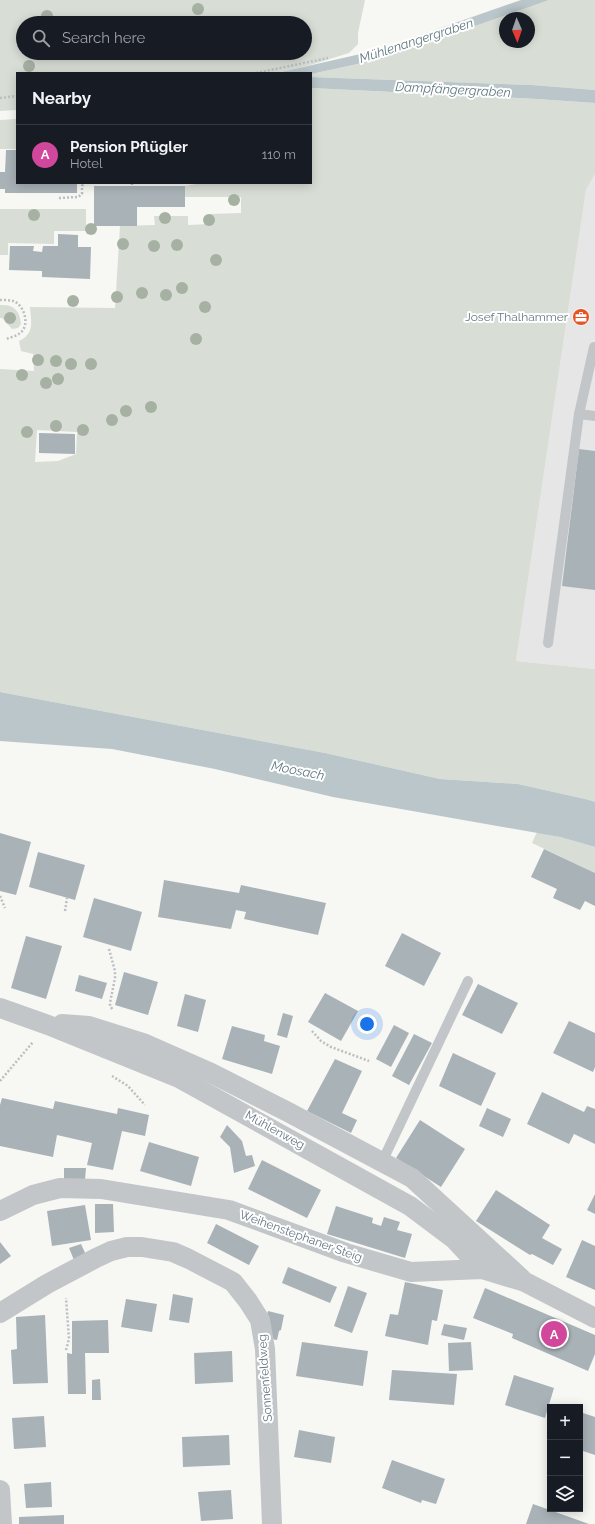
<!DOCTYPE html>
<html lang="en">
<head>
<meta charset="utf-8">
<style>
  body { margin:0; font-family:Raleway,sans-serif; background:#20242c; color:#f1f3f6 }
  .controls { position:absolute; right:12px; bottom:12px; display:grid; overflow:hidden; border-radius:0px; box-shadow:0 2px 10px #0003 }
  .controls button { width:36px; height:36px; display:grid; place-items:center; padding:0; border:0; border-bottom:1px solid #363941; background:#171b24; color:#f1f3f6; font:20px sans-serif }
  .compass { position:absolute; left:499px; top:12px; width:36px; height:36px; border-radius:50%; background:#171b24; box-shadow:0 2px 10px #0003; rotate:178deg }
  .you { position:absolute; left:367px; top:1024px; width:14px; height:14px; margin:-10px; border:3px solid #fff; border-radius:50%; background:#1a73e8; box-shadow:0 0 0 6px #1a73e833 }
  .badge { display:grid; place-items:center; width:26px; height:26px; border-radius:50%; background:#2563eb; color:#fff; font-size:13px; font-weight:700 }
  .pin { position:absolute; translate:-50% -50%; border:2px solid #fff; box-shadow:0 1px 4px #0006 }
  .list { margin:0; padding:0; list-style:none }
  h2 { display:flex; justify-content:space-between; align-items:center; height:52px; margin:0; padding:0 16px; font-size:17px }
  h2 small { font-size:13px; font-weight:400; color:#9ea1a6 }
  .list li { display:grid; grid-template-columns:26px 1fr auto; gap:12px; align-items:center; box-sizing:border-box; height:60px; padding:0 16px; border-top:1px solid #363941 }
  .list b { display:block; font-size:15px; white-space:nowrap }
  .list p { margin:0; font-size:13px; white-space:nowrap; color:#9ea1a6 }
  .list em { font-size:13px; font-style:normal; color:#9ea1a6 }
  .icon { flex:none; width:22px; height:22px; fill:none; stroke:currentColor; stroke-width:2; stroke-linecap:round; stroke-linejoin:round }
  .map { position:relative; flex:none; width:595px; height:1524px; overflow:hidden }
  .search { position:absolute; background:#171b24; box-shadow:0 2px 10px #0003; left:16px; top:16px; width:296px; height:44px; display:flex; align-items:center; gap:10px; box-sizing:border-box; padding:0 14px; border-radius:22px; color:#9ea1a6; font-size:15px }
  .panel { position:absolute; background:#171b24; box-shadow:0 2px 10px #0003; left:16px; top:72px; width:296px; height:112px; border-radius:0px }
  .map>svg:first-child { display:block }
  .built { fill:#e5e6e5 }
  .green { fill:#d8ded5; fill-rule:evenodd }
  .water { fill:#bac6ca }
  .building { fill:#a9b2b7 }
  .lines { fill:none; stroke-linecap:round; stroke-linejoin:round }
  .path { stroke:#bcbec1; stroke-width:2.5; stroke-dasharray:2 2; stroke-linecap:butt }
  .lane { stroke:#c2c6c9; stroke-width:10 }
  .street { stroke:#c2c6c9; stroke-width:20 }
  .tree { fill:#a7b1a3 }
  .labels { text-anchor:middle; stroke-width:4; stroke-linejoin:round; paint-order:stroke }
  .poi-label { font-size:12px; fill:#657785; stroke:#fff; text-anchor:end }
  .street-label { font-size:12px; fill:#657785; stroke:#fff }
  .water-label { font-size:13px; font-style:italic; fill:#617881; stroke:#fff }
</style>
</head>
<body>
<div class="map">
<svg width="595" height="1524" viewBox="0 0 595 1524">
  <rect width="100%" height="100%" fill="#f7f7f4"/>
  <!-- built -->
  <path class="built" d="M595,174v495l-79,-8 70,-471z"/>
  <!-- green -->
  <g class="green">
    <path d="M0,0h365l-7,33v11l-9,9 -42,13 -30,7h-260v37l-17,1zM23,23h282v30h-282z"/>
    <path d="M549,0h46v90l-63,-5 -221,-8v-3l70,-15zM505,18h24v24h-24z"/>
    <path d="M311,88l226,11 58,4v71l-9,16 -70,471 79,8v134l-10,-4 -67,-15 -78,-5 -115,-26 -325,-61v-323l34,2 -1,-17 -12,-3 -2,-10c16,-7 12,-20 11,-34l85,1 5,-82 35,-1 -1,-9h34v9l22,-1v-10l31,-1v-16h-56v-11l17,-3h109zM37,430l40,2 -1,22 -18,7 -23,1z"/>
    <path d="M17,119v30h-17v-29z"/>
    <path d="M0,209h86v22h-32v13l-46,-1v12h-8z"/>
    <path d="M0,305c14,-1 20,6 21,19l-3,4 -6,1 -10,-11h-2z"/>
    <path d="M537,832l23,5 35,10v26l-63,-30z"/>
  </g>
  <!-- water -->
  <g class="water">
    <path d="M521,0h28l-168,59 -70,15v-1h-34l101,-23z"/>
    <path d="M311,77l221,8 63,5v13l-58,-4 -226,-11z"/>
    <path d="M0,692l325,61 115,26 78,5 67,15 10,3v45l-35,-10 -227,-40 -118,-28 -103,-20 -112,-8z"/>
  </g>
  <!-- building -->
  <g class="building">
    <path d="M6,150h11v33h60v10h-72v-4h-5v-17h5z"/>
    <path d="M94,186h91v21h-48v19h-43z"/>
    <path d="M58,234l20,1v12h13l-1,32 -48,-2v-6l-33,-1 1,-24h24l-1,5 9,1 1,-6h15z"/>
    <path d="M39,433l36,1v20l-36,-1z"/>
    <path d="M579,449l16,2v139l-33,-4z"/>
    <path d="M0,833l31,9 -15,53 -16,-4z"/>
    <path d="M544,849l51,24v33l-10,-5 -5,9 -27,-12 4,-9 -26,-12z"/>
    <path d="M38,852l47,13 -10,35 -46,-13z"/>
    <path d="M164,880l75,13 2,-8 85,18 -8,32 -74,-16 2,-7 -10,-2 -5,19 -73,-12z"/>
    <path d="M94,898l48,14 -11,39 -48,-14z"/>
    <path d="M402,933l39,20 -17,33 -39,-20z"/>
    <path d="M26,936l36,10 -16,53 -35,-11z"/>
    <path d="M124,972l34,10 -10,33 -33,-10z"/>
    <path d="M79,975l28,8 -5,16 -27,-8z"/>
    <path d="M478,984l40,19 -16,31 -40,-19z"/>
    <path d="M325,993l33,18 -17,30 -33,-19z"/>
    <path d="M185,994l21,6 -8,32 -21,-6z"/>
    <path d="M283,1013l10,3 -6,22 -10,-3z"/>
    <path d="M569,1021l26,12v34l-2,5 -40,-19z"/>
    <path d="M394,1025l15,8 -18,34 -15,-8z"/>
    <path d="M232,1026l33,9 -1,6 16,5 -8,28 -50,-15z"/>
    <path d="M414,1034l18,9 -23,42 -17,-9z"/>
    <path d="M453,1053l43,20 -15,33 -42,-20z"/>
    <path d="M335,1059l27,12 -20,42 15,7 -6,13 -44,-22z"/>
    <path d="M542,1092l42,20 3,-6 8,3v35l-21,-10 -5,10 -42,-20z"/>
    <path d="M2,1098l51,11 2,-8 62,13 1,-6 31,7 -4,21 -23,-5 -9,39 -26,-5 5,-22 -35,-8 -4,22 -53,-11v-41z"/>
    <path d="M487,1108l24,11 -8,18 -24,-11z"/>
    <path d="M420,1120l45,29 -24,38 -45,-29z"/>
    <path d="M227,1125l15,16 4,15 6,-1 3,11 -21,7 -4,-26 -10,-10z"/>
    <path d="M149,1142l50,15 -8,29 -51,-15z"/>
    <path d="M262,1160l59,30 -14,28 -59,-29z"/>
    <path d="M64,1168h22l-1,12h-21z"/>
    <path d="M496,1190l54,35 -8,13 20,11 -9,16 -21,-11 -2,1 -54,-34z"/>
    <path d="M595,1194v20l-8,-4z"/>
    <path d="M95,1204h18l1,28 -19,1z"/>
    <path d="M85,1205l6,35 -39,6 -5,-35z"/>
    <path d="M336,1206l37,12 -1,5 9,3 3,-9 16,5 -3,8 15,4 -7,24 -78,-24z"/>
    <path d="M216,1224l43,22 -10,19 -42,-22z"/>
    <path d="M582,1240l13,6v44l-29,-13z"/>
    <path d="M0,1242l11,14 -11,8z"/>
    <path d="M81,1244l5,11 -12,5 -5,-12z"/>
    <path d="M288,1267l49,20 -7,16 -48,-20z"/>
    <path d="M405,1282l38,8 -6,31 -5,-1 -4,25 -43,-9 5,-22 8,1z"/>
    <path d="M348,1286l19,7 -15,40 -18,-7z"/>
    <path d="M485,1288l110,47v19l-7,17 -76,-33 1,-4 -40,-16z"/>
    <path d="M173,1294l20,4 -4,25 -20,-3z"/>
    <path d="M126,1299l31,5 -5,28 -31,-5z"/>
    <path d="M268,1311l16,4 -3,15 -2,1 -2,9 -10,-2 -1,-19z"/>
    <path d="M45,1315l3,68 -35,1 -2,-34 6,-1 -1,-32z"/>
    <path d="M108,1320l1,33h-24l1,41h-18l-1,-41 5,1v-33z"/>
    <path d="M444,1324l23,4 -3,12 -23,-5z"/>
    <path d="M302,1342l66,9 -5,35 -67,-10z"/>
    <path d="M471,1342l2,28 -24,1 -1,-28z"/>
    <path d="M232,1351l1,31 -38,2 -1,-31z"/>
    <path d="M392,1370l65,4 -3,31 -65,-5z"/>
    <path d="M514,1375l40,13 -9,30 -40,-13z"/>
    <path d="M100,1379l1,21h-9v-20z"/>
    <path d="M580,1412l15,5v38l-15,-5z"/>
    <path d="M44,1416l2,31 -32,2 -2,-31z"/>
    <path d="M299,1430l36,7 -4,26 -37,-6z"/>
    <path d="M229,1435l1,30 -47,2 -1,-30z"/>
    <path d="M392,1460l53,19 -9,25 -14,-4 -1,3 -39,-15z"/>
    <path d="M51,1482l1,25 -26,1 -2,-24z"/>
    <path d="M231,1490l2,29 -32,2 -3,-29z"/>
    <path d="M533,1504l56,20h-63z"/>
    <path d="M64,1515v9h-45v-7z"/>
  </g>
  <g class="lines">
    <!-- path -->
    <g class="path">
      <path d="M256,73l72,-15"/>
      <path d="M0,98l17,-2"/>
      <path d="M132,183v3"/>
      <path d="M59,198l19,-1 4,-3v-8l2,-3"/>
      <path d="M0,300c4,0 9,0 13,1 10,3 16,20 10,29 -3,5 -11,7 -17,9"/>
      <path d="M0,896l5,12"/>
      <path d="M65,911l2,-13"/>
      <path d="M109,949l6,22v7l-5,25v3l3,4"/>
      <path d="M312,1031l9,10 10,6 38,14"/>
      <path d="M112,1076l16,10 17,19"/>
      <path d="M0,1081l33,-39"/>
      <path d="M66,1350l3,-11 -3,-41"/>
    </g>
    <!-- lane -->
    <g class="lane">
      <path d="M579,414l16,2"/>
      <path d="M548,643l31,-229 15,-67"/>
      <path d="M382,1162l86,-181"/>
    </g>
    <!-- street -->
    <g class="street">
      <path d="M0,1008l48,17 131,53 231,128 44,33 28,30"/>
      <path d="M62,1024l27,2 54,17 68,30 77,39 124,66 110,101"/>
      <path d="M0,1211l33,-16 27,-7 41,1 128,21 117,43 65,19 71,-3 43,13 70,36"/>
      <path d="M0,1313l47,-29 49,-26 15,-7 16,-4h15l31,5 16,7 44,23 15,19 12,19 5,29 7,175"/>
      <path d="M0,1490l2,34"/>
    </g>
  </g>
  <!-- trees -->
  <g class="tree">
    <circle cx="198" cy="9" r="6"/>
    <circle cx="47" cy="16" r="6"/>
    <circle cx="29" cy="66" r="6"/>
    <circle cx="234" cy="200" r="6"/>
    <circle cx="34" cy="215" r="6"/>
    <circle cx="165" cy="218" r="6"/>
    <circle cx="209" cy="220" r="6"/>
    <circle cx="91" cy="229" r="6"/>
    <circle cx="123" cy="244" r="6"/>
    <circle cx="177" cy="245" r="6"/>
    <circle cx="154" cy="246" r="6"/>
    <circle cx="216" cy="260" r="6"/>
    <circle cx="182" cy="288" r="6"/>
    <circle cx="142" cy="293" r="6"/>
    <circle cx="166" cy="295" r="6"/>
    <circle cx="117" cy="297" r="6"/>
    <circle cx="73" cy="301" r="6"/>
    <circle cx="205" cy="307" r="6"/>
    <circle cx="10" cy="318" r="6"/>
    <circle cx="196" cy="339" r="6"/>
    <circle cx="38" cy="360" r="6"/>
    <circle cx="56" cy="361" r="6"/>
    <circle cx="71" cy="364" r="6"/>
    <circle cx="91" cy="364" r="6"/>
    <circle cx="22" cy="375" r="6"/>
    <circle cx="58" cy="379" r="6"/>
    <circle cx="46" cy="383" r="6"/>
    <circle cx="151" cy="407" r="6"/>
    <circle cx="126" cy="411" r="6"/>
    <circle cx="112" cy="420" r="6"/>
    <circle cx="56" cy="426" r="6"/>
    <circle cx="83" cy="430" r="6"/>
    <circle cx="27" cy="432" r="6"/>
  </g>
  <!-- icons -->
  <defs>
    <g id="office-disc" transform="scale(0.9)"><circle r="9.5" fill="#e55425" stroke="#fff"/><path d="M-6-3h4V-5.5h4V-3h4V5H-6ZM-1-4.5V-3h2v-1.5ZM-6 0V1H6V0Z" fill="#fff"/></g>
  </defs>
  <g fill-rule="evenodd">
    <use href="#office-disc" x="581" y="317"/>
  </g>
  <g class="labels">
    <!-- poi labels -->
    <g class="poi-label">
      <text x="568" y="321">Josef Thalhammer</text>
    </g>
    <!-- street labels -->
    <g class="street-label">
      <text transform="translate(275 1130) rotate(29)" y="4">Mühlenweg</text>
      <text transform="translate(301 1236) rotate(20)" y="4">Weihenstephaner Steig</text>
      <text transform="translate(265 1378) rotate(-94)" y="4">Sonnenfeldweg</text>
    </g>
    <!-- water labels -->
    <g class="water-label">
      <text transform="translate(416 40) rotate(-18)" y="5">Mühlenangergraben</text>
      <text transform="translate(453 89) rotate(3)" y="5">Dampfängergraben</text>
      <text transform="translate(298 770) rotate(11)" y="5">Moosach</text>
    </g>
  </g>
</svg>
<div class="controls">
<button>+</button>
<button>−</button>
<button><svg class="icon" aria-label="layers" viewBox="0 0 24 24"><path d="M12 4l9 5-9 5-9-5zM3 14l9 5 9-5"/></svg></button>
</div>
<svg class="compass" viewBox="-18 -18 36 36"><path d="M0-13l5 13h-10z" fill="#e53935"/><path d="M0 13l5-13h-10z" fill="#9ea1a6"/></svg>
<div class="you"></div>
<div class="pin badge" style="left:554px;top:1334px;background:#d1479c">A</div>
<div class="search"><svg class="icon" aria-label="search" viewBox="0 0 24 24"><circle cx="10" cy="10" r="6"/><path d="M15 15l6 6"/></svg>Search here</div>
<section class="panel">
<h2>Nearby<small></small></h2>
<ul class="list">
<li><span class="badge" style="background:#d1479c">A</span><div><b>Pension Pflügler</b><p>Hotel</p></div><em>110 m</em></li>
</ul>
</section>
</div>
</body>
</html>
